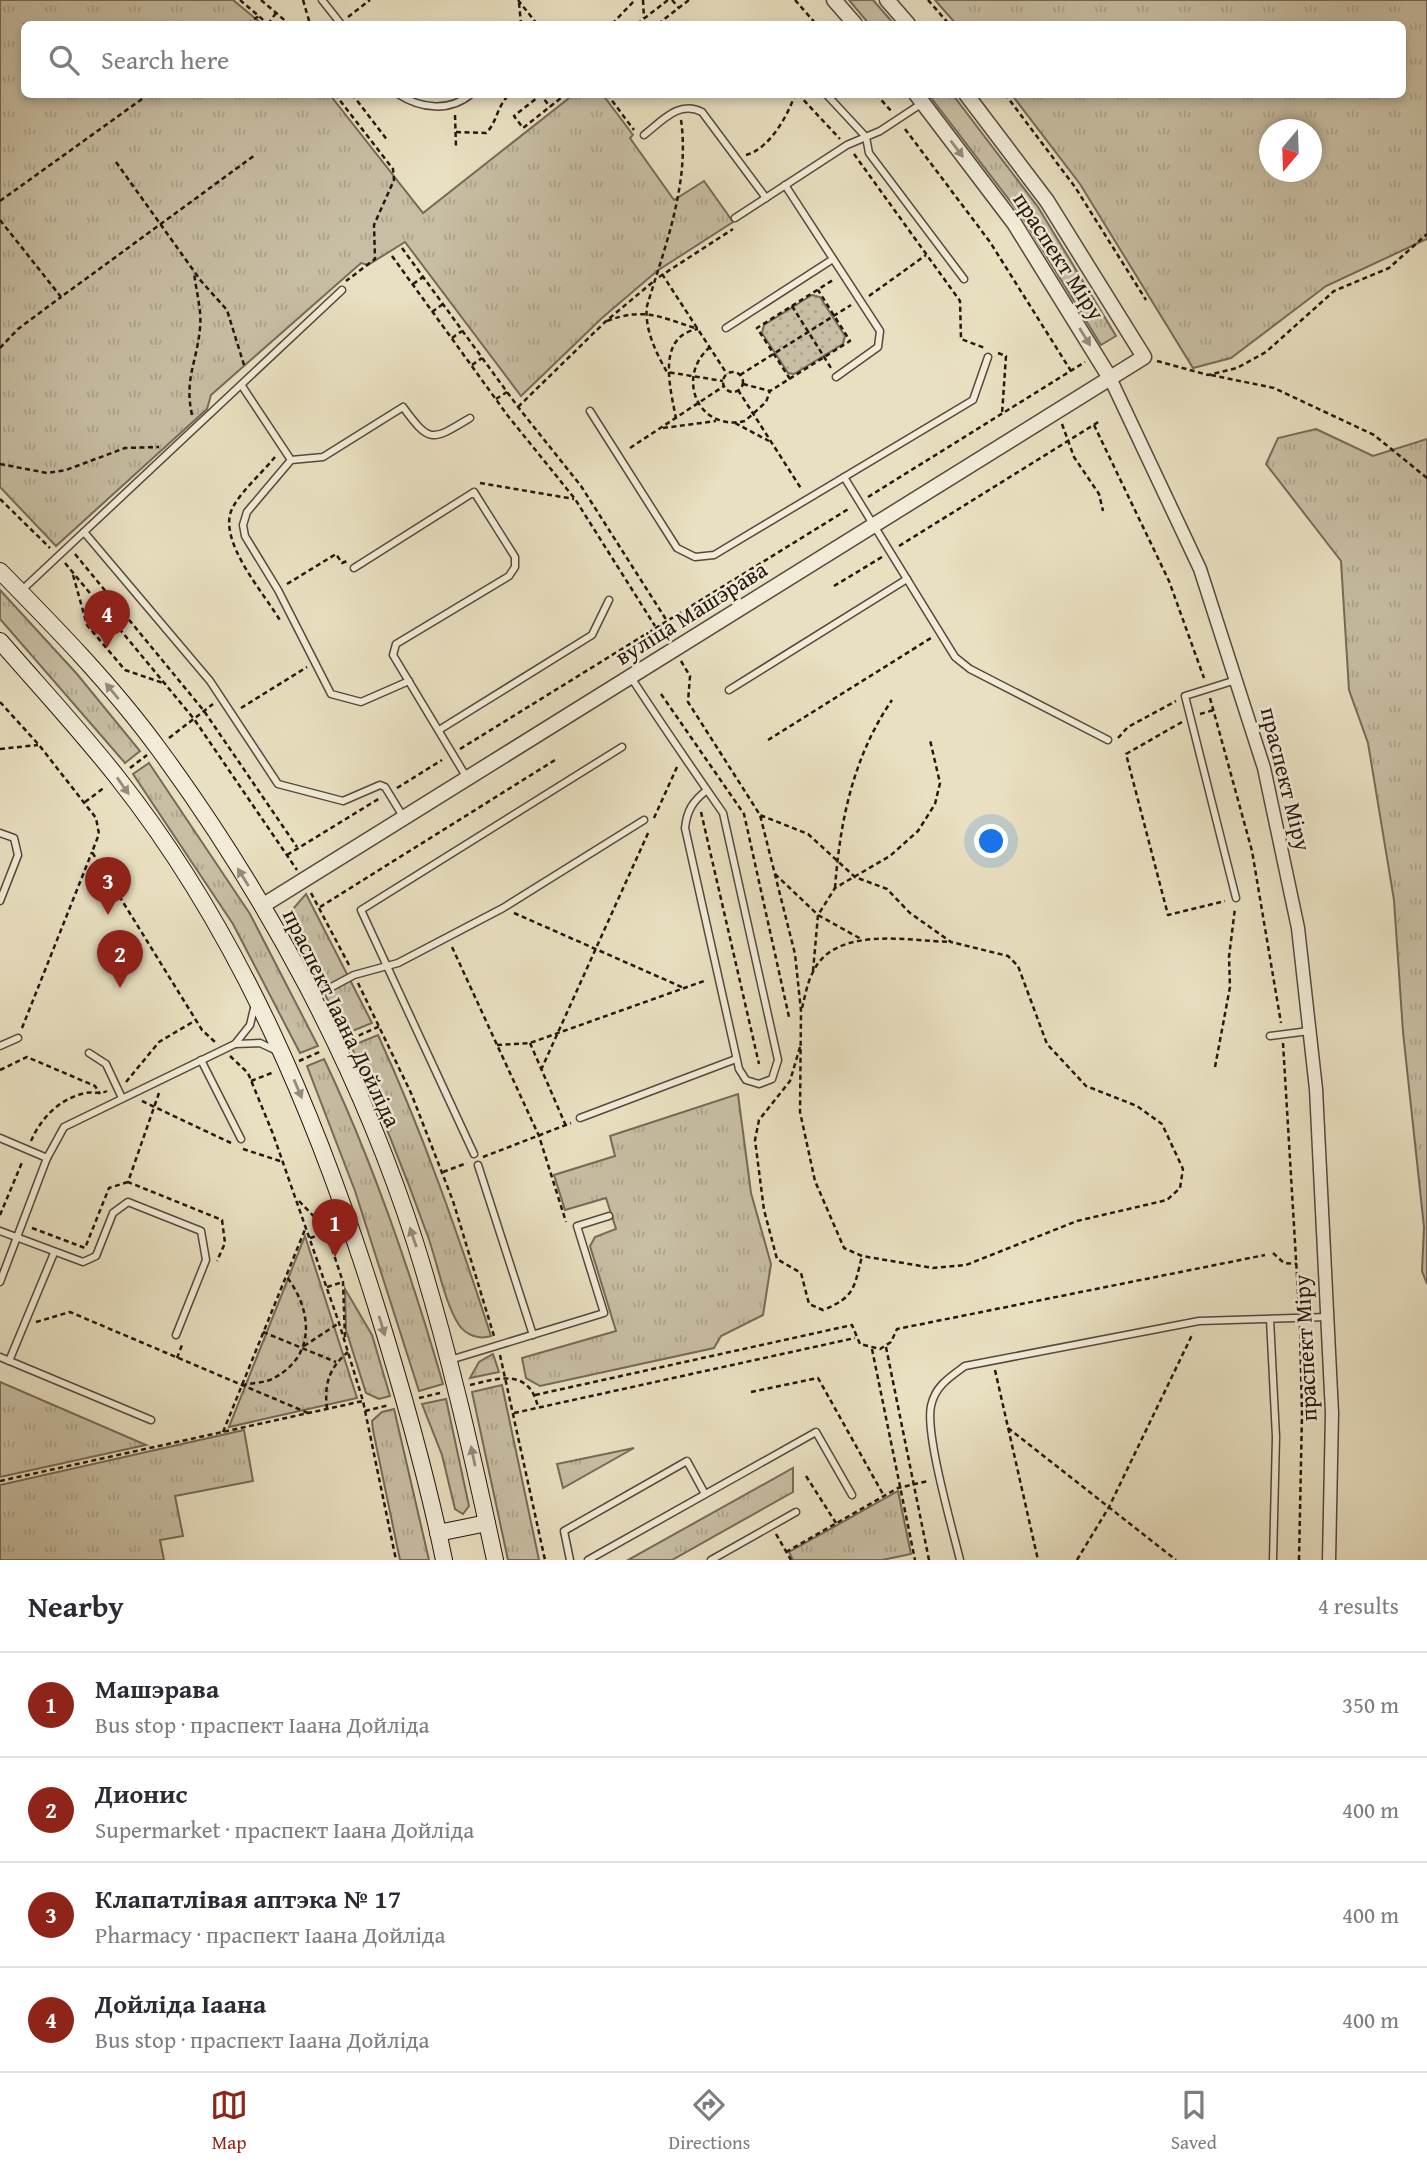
<!DOCTYPE html>
<html lang="en">
<head>
<meta charset="utf-8">
<style>
  body { margin:0; font-family:"Gentium Book Plus",serif; background:#f2f2f3; color:#2b2b33 }
  .compass { position:absolute; left:1259px; top:119px; width:63px; height:63px; border-radius:50%; background:#fff; box-shadow:0 4px 10px #0003; rotate:199deg }
  .you { position:absolute; left:992px; top:842px; width:24px; height:24px; margin:-18px; border:5px solid #fff; border-radius:50%; background:#1a73e8; box-shadow:0 0 0 10px #1a73e833 }
  .badge { display:grid; place-items:center; width:46px; height:46px; border-radius:50%; background:#8f2418; color:#fff; font-size:23px; font-weight:700 }
  .pin { position:absolute; translate:-50% -58px; filter:drop-shadow(0 2px 4px #0008) }
  .pin::after { content:''; position:absolute; top:37px; width:24px; height:21px; background:inherit; clip-path:polygon(0 0,100% 0,50% 100%) }
  .list { margin:0; padding:0; list-style:none }
  h2 { display:flex; justify-content:space-between; align-items:center; height:91px; margin:0; padding:0 28px; font-size:30px }
  h2 small { font-size:23px; font-weight:400; color:#7c7c81 }
  .list li { display:grid; grid-template-columns:46px 1fr auto; gap:21px; align-items:center; box-sizing:border-box; height:105px; padding:0 28px; border-top:2px solid #e1e1e2 }
  .list b { display:block; font-size:26px; white-space:nowrap }
  .list p { margin:0; font-size:23px; white-space:nowrap; color:#7c7c81 }
  .list em { font-size:23px; font-style:normal; color:#7c7c81 }
  .icon { flex:none; width:38px; height:38px; fill:none; stroke:currentColor; stroke-width:2; stroke-linecap:round; stroke-linejoin:round }
  .map { position:relative; flex:none; width:1427px; height:1560px; overflow:hidden }
  .search { position:absolute; background:#fff; box-shadow:0 4px 10px #0003; left:21px; right:21px; top:21px; height:77px; display:flex; align-items:center; gap:18px; box-sizing:border-box; padding:0 24px; border-radius:10px; color:#7c7c81; font-size:26px }
  .sheet { height:511px; background:#fff }
  nav { display:flex; justify-content:space-around; align-items:center; box-sizing:border-box; height:98px; border-top:2px solid #e1e1e2; background:#fff; font-size:19px; color:#7c7c81 }
  nav a { display:grid; justify-items:center; gap:4px }
  nav .on { color:#8f2418 }
  .map>svg:first-child { display:block }
  .grass { fill:url(#grass-tufts); stroke:#766a59; stroke-width:2; fill-rule:evenodd }
  .park { fill:url(#park-dots); stroke:#766a59; stroke-width:2 }
  .lines { fill:none; stroke-linecap:round; stroke-linejoin:round }
  .service-casing { stroke:#56483c; stroke-width:9 }
  .minor-casing { stroke:#56483c; stroke-width:15 }
  .tertiary-casing { stroke:#56483c; stroke-width:17 }
  .secondary-casing { stroke:#25160f; stroke-width:18 }
  .path { stroke:#25160f; stroke-width:2.5; stroke-dasharray:5 3.5; stroke-linecap:butt }
  .service { stroke:#f1ebd7; stroke-width:6 }
  .minor { stroke:#f1ebd7; stroke-width:12 }
  .tertiary { stroke:#f1ebd7; stroke-width:14 }
  .secondary { stroke:#f1ebd7; stroke-width:16 }
  .oneway { fill:#958b7d }
  .labels { text-anchor:middle; stroke-width:5; stroke-linejoin:round; paint-order:stroke }
  .street-label { font-size:23px; fill:#25160f; stroke:#f1ebd7 }
</style>
</head>
<body>
<div class="map">
<svg width="1427" height="1560" viewBox="0 0 1427 1560">
  <defs>
    <pattern id="grass-tufts" width="24" height="20" patternUnits="userSpaceOnUse" patternTransform="scale(1.75)"><rect width="24" height="20" fill="#c8bea3"/><path d="M3 7l-1-3M5 7V3M7 7l1-3M15 17l-1-3M17 17v-4M19 17l1-3" fill="none" stroke="#aca38b"/></pattern>
    <pattern id="park-dots" width="8" height="8" patternUnits="userSpaceOnUse" patternTransform="scale(1.75)"><rect width="8" height="8" fill="#c8bea3"/><path d="M2 2h.1M6 6h.1" fill="none" stroke="#aca38b" stroke-width="1.8" stroke-linecap="round"/></pattern>
  </defs>
  <rect width="100%" height="100%" fill="#e9e0c1"/>
  <filter id="stains"><feTurbulence type="fractalNoise" baseFrequency=".00286" numOctaves="4"/><feColorMatrix values="0 0 0 0 .2 0 0 0 0 .09 0 0 0 0 .02 0 0 0 .5 -.17"/></filter>
  <radialGradient id="worn" r=".72"><stop offset=".6" stop-color="#630" stop-opacity="0"/><stop offset="1" stop-color="#630" stop-opacity=".3"/></radialGradient>
  <!-- grass -->
  <g class="grass">
    <path d="M0,0h233l29,24h-238v70l306,1 93,118 150,-118h30l30,40 -3,3 44,62 30,-19 29,41 -76,49 -55,47 -81,78 -116,-154 -37,23 -7,-2 -150,132 -4,14 -151,137 -56,-59z"/>
    <path d="M849,0h24l21,24h-25z"/>
    <path d="M935,0h492v239l-101,47 -95,72 -38,10 -113,-184 -68,-89 390,-1v-70h-446zM1270,130h42v42h-42z"/>
    <path d="M929,95h24l85,112 78,129 -15,9 -78,-127z"/>
    <path d="M1316,429l57,27 54,-17v845l-5,-13 2,-44 -21,-195 -9,-132 -26,-157 -19,-53 -8,-129 -75,-97 12,-26z"/>
    <path d="M0,590l77,84 63,77 -15,12 -125,-144z"/>
    <path d="M149,763l101,151 68,132 -18,7 -67,-129 -100,-150z"/>
    <path d="M306,894l66,129 -27,11 -52,-103 -1,-21z"/>
    <path d="M378,1035c45,98 80,199 113,301 -12,4 -25,-1 -32,-11 -15,-23 -22,-65 -32,-91 -23,-64 -48,-126 -76,-188z"/>
    <path d="M324,1059c50,105 87,214 119,325l-24,7 -64,-200 -48,-125z"/>
    <path d="M738,1094l13,99 20,71 -8,51 -42,21 -7,12 -174,38 -14,-8 -4,-20 94,-27 -26,-85 5,-9 21,-8 -10,-31 -41,12 -11,-35 61,-19 -5,-20z"/>
    <path d="M305,1236l52,162 -128,29z"/>
    <path d="M345,1289l27,46 18,61 -11,3 -13,-6 -20,-63z"/>
    <path d="M493,1354l6,18 -29,6 9,-16z"/>
    <path d="M0,1382l146,63 -146,32z"/>
    <path d="M502,1385l37,175h-31l-36,-168z"/>
    <path d="M446,1399l23,107 -6,8 -8,-5 -13,-54 -20,-51z"/>
    <path d="M394,1409l35,151h-29l-27,-130 -1,-9 10,-9z"/>
    <path d="M244,1430l9,51 -78,15 8,40 -23,4 4,20h-164v-75z"/>
    <path d="M634,1448l-71,40 -6,-24z"/>
    <path d="M793,1468v24l-121,68h-44z"/>
    <path d="M898,1491l13,63 -29,6h-89l-4,-8z"/>
  </g>
  <!-- park -->
  <path class="park" d="M812,295l8,2 25,39 -2,8 -49,30 -6,-1 -26,-40 2,-8z"/>
  <g class="lines">
    <!-- service casing -->
    <g class="service-casing">
      <g id="service">
        <path d="M322,0l19,24"/>
        <path d="M398,94c23,15 52,18 73,0"/>
        <path d="M826,94l40,43 3,16 95,126"/>
        <path d="M644,135c18,-14 35,-35 58,-23l64,86"/>
        <path d="M785,185l95,146 -2,16 -42,30"/>
        <path d="M735,218l112,-73 33,-14 41,-27"/>
        <path d="M726,328l107,-69"/>
        <path d="M242,386l49,74"/>
        <path d="M590,411l87,137 18,9 19,-2 259,-155 15,-43"/>
        <path d="M844,477l111,180 15,12 138,71"/>
        <path d="M84,532l126,149 68,103 65,17 37,-16 5,2 19,31"/>
        <path d="M354,568l120,-76 41,65v10l-6,9 -113,68 -3,11 74,123"/>
        <path d="M22,590l320,-300"/>
        <path d="M630,678l4,4c29,44 59,88 89,131l55,247 -6,19 -13,5 -13,-4 -7,-11 -54,-241c2,-18 8,-27 22,-38"/>
        <path d="M409,681l-48,21 -30,-8 -53,-104 -33,-54 -2,-11 4,-13 44,-52 32,-3 80,-50c27,37 29,34 67,11"/>
        <path d="M729,690l178,-111"/>
        <path d="M439,730l153,-95 17,-35"/>
        <path d="M0,833l14,5 4,17 -18,46"/>
        <path d="M1236,898l-51,-202 51,-16"/>
        <path d="M313,997l41,-22 44,-12 105,-55 141,-88"/>
        <path d="M1270,1036l39,-5"/>
        <path d="M235,1044l25,-1 17,8"/>
        <path d="M0,1046l18,-8"/>
        <path d="M89,1053l17,11 16,34"/>
        <path d="M201,1060l40,79"/>
        <path d="M580,1118l156,-59"/>
        <path d="M0,1138l47,20"/>
        <path d="M474,1154l-113,-244 261,-163"/>
        <path d="M478,1165l55,170"/>
        <path d="M0,1231l83,31 13,-6 17,-43 15,-11 73,29 5,29 -30,75"/>
        <path d="M0,1282l47,-124 17,-31 171,-83 15,-19 5,-21"/>
        <path d="M1270,1319l6,118 -3,123"/>
        <path d="M0,1357l151,63"/>
        <path d="M450,1360l154,-47 -27,-87 32,-10"/>
        <path d="M9,1361l45,-108"/>
        <path d="M570,1560l-6,-29 123,-70 18,33"/>
        <path d="M588,1560l228,-128 36,63"/>
        <path d="M711,1560l85,-48"/>
        <path d="M960,1560c-8,-33 -35,-126 -29,-154 4,-20 19,-29 34,-40l234,-45 128,-4"/>
      </g>
    </g>
    <!-- minor casing -->
    <g class="minor-casing">
      <path id="minor" d="M1110,378l90,191 64,199 34,160 18,161 16,324 -3,147"/>
    </g>
    <!-- tertiary casing -->
    <g class="tertiary-casing">
      <g id="tertiary">
        <path d="M834,0l21,24"/>
        <path d="M887,0l21,24"/>
        <path d="M916,94l98,129 96,155"/>
        <path d="M262,906l882,-549 -97,-156 -81,-107"/>
      </g>
    </g>
    <!-- secondary casing -->
    <g class="secondary-casing">
      <g id="secondary">
        <path d="M0,571c55,56 111,113 158,177 109,148 201,319 257,494 33,105 57,211 80,318"/>
        <path d="M0,641c39,45 80,89 117,136 125,158 203,347 262,538 25,81 48,162 65,245"/>
        <path d="M438,1533l49,-10"/>
      </g>
    </g>
    <!-- path -->
    <g class="path">
      <path d="M240,0l28,24"/>
      <path d="M261,0l28,24"/>
      <path d="M303,0l7,24"/>
      <path d="M518,0l19,24"/>
      <path d="M643,0l1,18"/>
      <path d="M672,0l7,8"/>
      <path d="M795,0l21,24"/>
      <path d="M928,0l21,24"/>
      <path d="M519,3l2,21"/>
      <path d="M348,17l22,-17"/>
      <path d="M247,24l12,-8"/>
      <path d="M268,24l8,-11"/>
      <path d="M612,24l23,-24"/>
      <path d="M637,24l31,-24"/>
      <path d="M658,24l31,-24"/>
      <path d="M335,94l58,75 1,11 -20,45 1,34 -29,22"/>
      <path d="M352,94l36,47"/>
      <path d="M530,94l11,1 9,12"/>
      <path d="M542,94l-28,22 9,12 43,-34"/>
      <path d="M607,94l27,36"/>
      <path d="M798,94l42,45"/>
      <path d="M876,94l16,18"/>
      <path d="M1005,94l70,93 71,113"/>
      <path d="M455,115l1,32"/>
      <path d="M681,120c9,63 -16,126 -34,186 -3,22 9,47 20,66l56,9"/>
      <path d="M905,129l85,113 81,129"/>
      <path d="M456,132l30,1c11,-10 11,-28 24,-39"/>
      <path d="M854,154l106,147 1,38 24,9"/>
      <path d="M746,155c23,-6 42,-39 49,-61"/>
      <path d="M116,162l85,119 26,29 17,55"/>
      <path d="M0,201l149,-107"/>
      <path d="M0,220l61,77 194,-142"/>
      <path d="M402,248l116,159 63,79 86,135"/>
      <path d="M392,256l116,160 67,83 80,127"/>
      <path d="M662,274l65,100"/>
      <path d="M659,277l74,-48"/>
      <path d="M413,284l10,-7"/>
      <path d="M869,296l57,-41"/>
      <path d="M792,306l39,62"/>
      <path d="M432,312l11,-8"/>
      <path d="M607,321c37,-14 53,-4 88,7"/>
      <path d="M452,338l10,-7"/>
      <path d="M710,347c-35,30 -12,85 35,74l21,-19 4,-11 80,-50 -32,-51"/>
      <path d="M0,348l18,-19 43,-32"/>
      <path d="M998,353l8,3 -4,58"/>
      <path d="M1157,361l51,14 29,-7 29,-16 68,-61 55,-23 38,-34"/>
      <path d="M472,365l10,-7"/>
      <circle cx="733" cy="382" r="10"/>
      <path d="M740,375l111,-70"/>
      <path d="M1211,375l63,13 100,47 53,43"/>
      <path d="M790,379l-33,-51 76,-48"/>
      <path d="M743,384l27,7"/>
      <path d="M738,390l64,100"/>
      <path d="M496,399l11,-7"/>
      <path d="M518,407l87,-85 49,-41"/>
      <path d="M192,415c-8,-36 5,-53 8,-87 2,-17 -4,-38 -6,-55"/>
      <path d="M676,419c-5,-29 -21,-83 22,-90"/>
      <path d="M735,423l34,18"/>
      <path d="M1062,424l12,33 25,37 4,17"/>
      <path d="M1094,425l75,156 35,97"/>
      <path d="M663,428l53,-7"/>
      <path d="M630,448l94,-62"/>
      <path d="M275,457c-13,16 -32,32 -42,50 -18,32 32,87 48,115"/>
      <path d="M0,464l47,9 19,-3 59,-22 34,-1"/>
      <path d="M480,483l94,16"/>
      <path d="M868,497l217,-135"/>
      <path d="M0,499l50,49"/>
      <path d="M899,546l201,-125"/>
      <path d="M75,554l129,157 93,136"/>
      <path d="M65,563l129,156 103,151"/>
      <path d="M73,575l14,50 38,45 41,14"/>
      <path d="M287,584l49,-30 6,9 5,-2"/>
      <path d="M834,586l48,-29"/>
      <path d="M660,626l7,12"/>
      <path d="M681,661l9,15 -2,26 72,113 35,139 6,57 -1,101 15,69 29,67 18,8 71,12 33,-3 111,-44 90,-21 13,-12 3,-19 -21,-45 -25,-18 -51,-20 -39,-42 -29,-78 -10,-10 -57,-14 -41,-29 -23,-24 -32,-12 -47,-43 -48,-19"/>
      <path d="M661,694l83,120 45,203"/>
      <path d="M1210,698l42,153 29,172"/>
      <path d="M0,702l39,43 57,73 3,16 -7,18 110,178 13,12"/>
      <path d="M241,708l66,-41"/>
      <path d="M1200,714l14,-4"/>
      <path d="M1182,722l-56,32 42,161 57,-14"/>
      <path d="M169,738l44,-34"/>
      <path d="M1118,738l10,-11 48,-26"/>
      <path d="M768,740l163,-102"/>
      <path d="M0,749l38,-4"/>
      <path d="M460,749l390,-241"/>
      <path d="M130,768l17,-13"/>
      <path d="M397,788l45,-28"/>
      <path d="M85,802l20,-15"/>
      <path d="M701,812l58,252"/>
      <path d="M654,818l23,-51"/>
      <path d="M287,855l93,-57"/>
      <path d="M775,874l43,41 43,24"/>
      <path d="M835,888c5,-67 18,-131 57,-188"/>
      <path d="M311,893l38,72"/>
      <path d="M320,907l235,-147"/>
      <path d="M514,913l170,75"/>
      <path d="M452,947l87,189 27,86"/>
      <path d="M813,971l5,-56 17,-27 55,-32 28,-25 17,-27 5,-21 -10,-43"/>
      <path d="M358,983l53,110 42,108 41,135"/>
      <path d="M802,1008c3,-11 5,-25 11,-36 22,-47 96,-31 138,-30"/>
      <path d="M22,1028l70,-176"/>
      <path d="M351,1039l29,-13"/>
      <path d="M530,1043l36,83"/>
      <path d="M1283,1043l16,266"/>
      <path d="M497,1045l33,-2 174,-62"/>
      <path d="M800,1047l-10,34 -31,39 -4,20 9,70 13,49 24,14 8,31 14,6c32,-13 31,-22 39,-54"/>
      <path d="M230,1056l18,17 25,61 66,189 24,78 33,159"/>
      <path d="M299,1061l23,-10"/>
      <path d="M1215,1067l15,-80 -1,-30 6,-49"/>
      <path d="M0,1070l27,-13 68,29 5,8"/>
      <path d="M541,1070l108,-239"/>
      <path d="M251,1081l23,-9"/>
      <path d="M126,1082l33,-40 37,-22"/>
      <path d="M159,1093l-31,89 94,38 3,23 -8,18"/>
      <path d="M142,1101l89,42"/>
      <path d="M31,1141c10,-23 28,-42 54,-48 8,-2 14,2 22,-2"/>
      <path d="M243,1149l40,13"/>
      <path d="M483,1157l88,-34"/>
      <path d="M443,1172l24,-9"/>
      <path d="M299,1201l26,27 18,54 2,57"/>
      <path d="M0,1215l23,-55"/>
      <path d="M32,1228l53,20 24,-60 19,-6"/>
      <path d="M310,1238l16,-5"/>
      <path d="M1273,1253l11,10 13,1"/>
      <path d="M327,1287l16,-5"/>
      <path d="M36,1322l34,-10 238,101"/>
      <path d="M263,1332l73,30"/>
      <path d="M304,1346l35,-23"/>
      <path d="M886,1347l43,213"/>
      <path d="M872,1349l43,211"/>
      <path d="M500,1355l45,205"/>
      <path d="M177,1358l5,-13"/>
      <path d="M995,1370l43,190"/>
      <path d="M242,1385c10,-2 23,-2 32,-7 43,-23 38,-69 12,-102"/>
      <path d="M470,1385c29,-7 59,-17 68,22"/>
      <path d="M751,1392l67,-14 66,118"/>
      <path d="M535,1395l317,-70 8,19 20,5 11,-7 6,-13 368,-74"/>
      <path d="M419,1398l21,-5"/>
      <path d="M327,1409c-3,-25 2,-41 21,-57"/>
      <path d="M365,1411l24,-6"/>
      <path d="M514,1413l341,-75"/>
      <path d="M1008,1428l168,132"/>
      <path d="M223,1432l83,-205"/>
      <path d="M806,1476l30,47"/>
      <path d="M0,1481l363,-80"/>
      <path d="M776,1534l15,26"/>
      <path d="M786,1552l112,-64 30,-7"/>
      <path d="M1077,1560l32,-53 84,-174"/>
      <path d="M1299,1560l3,-146 -2,-88"/>
    </g>
    <!-- service -->
    <use href="#service" class="service"/>
    <!-- minor -->
    <use href="#minor" class="minor"/>
    <!-- tertiary -->
    <use href="#tertiary" class="tertiary"/>
    <!-- secondary -->
    <use href="#secondary" class="secondary"/>
  </g>
  <!-- one-way arrows -->
  <defs><path id="oneway-solid" d="M-6-.8H1V-3.2L6.5 0L1 3.2V.8H-6Z" transform="scale(1.75)"/></defs>
  <g class="oneway">
    <use href="#oneway-solid" transform="translate(957 149) rotate(53)"/>
    <use href="#oneway-solid" transform="translate(1085 337) rotate(58)"/>
    <use href="#oneway-solid" transform="translate(112 691) rotate(-129)"/>
    <use href="#oneway-solid" transform="translate(123 786) rotate(55)"/>
    <use href="#oneway-solid" transform="translate(243 877) rotate(-122)"/>
    <use href="#oneway-solid" transform="translate(298 1089) rotate(67)"/>
    <use href="#oneway-solid" transform="translate(413 1237) rotate(-109)"/>
    <use href="#oneway-solid" transform="translate(382 1326) rotate(73)"/>
    <use href="#oneway-solid" transform="translate(473 1456) rotate(-102)"/>
  </g>
  <g class="labels">
    <!-- street labels -->
    <g class="street-label">
      <text transform="translate(1059 256) rotate(57)" y="8">праспект Міру</text>
      <text transform="translate(691 613) rotate(-32)" y="8">вуліца Машэрава</text>
      <text transform="translate(1286 779) rotate(76)" y="8">праспект Міру</text>
      <text transform="translate(342 1018) rotate(64)" y="8">праспект Іаана Дойліда</text>
      <text transform="translate(1305 1348) rotate(-93)" y="8">праспект Міру</text>
    </g>
  </g>
  <rect width="100%" height="100%" filter="url(#stains)"/>
  <rect width="100%" height="100%" fill="url(#worn)"/>
</svg>
<svg class="compass" viewBox="-18 -18 36 36"><path d="M0-13l5 13h-10z" fill="#e53935"/><path d="M0 13l5-13h-10z" fill="#7c7c81"/></svg>
<div class="you"></div>
<div class="pin badge" style="left:335px;top:1257px">1</div>
<div class="pin badge" style="left:120px;top:988px">2</div>
<div class="pin badge" style="left:108px;top:915px">3</div>
<div class="pin badge" style="left:107px;top:648px">4</div>
<div class="search"><svg class="icon" aria-label="search" viewBox="0 0 24 24"><circle cx="10" cy="10" r="6"/><path d="M15 15l6 6"/></svg>Search here</div>
</div>
<section class="sheet">
<h2>Nearby<small>4 results</small></h2>
<ul class="list">
<li><span class="badge">1</span><div><b>Машэрава</b><p>Bus stop · праспект Іаана Дойліда</p></div><em>350 m</em></li>
<li><span class="badge">2</span><div><b>Дионис</b><p>Supermarket · праспект Іаана Дойліда</p></div><em>400 m</em></li>
<li><span class="badge">3</span><div><b>Клапатлівая аптэка № 17</b><p>Pharmacy · праспект Іаана Дойліда</p></div><em>400 m</em></li>
<li><span class="badge">4</span><div><b>Дойліда Іаана</b><p>Bus stop · праспект Іаана Дойліда</p></div><em>400 m</em></li>
</ul>
</section>
<nav>
<a class="on"><svg class="icon" aria-label="map" viewBox="0 0 24 24"><path d="M3 6l6-2 6 2 6-2v14l-6 2-6-2-6 2zM9 4v14M15 6v14"/></svg>Map</a>
<a><svg class="icon" aria-label="directions" viewBox="0 0 24 24"><path d="M12 3l9 9-9 9-9-9zM9 14v-3h6M13 9l2 2-2 2"/></svg>Directions</a>
<a><svg class="icon" aria-label="saved" viewBox="0 0 24 24"><path d="M7 4h10v16l-5-4-5 4z"/></svg>Saved</a>
</nav>
</body>
</html>
